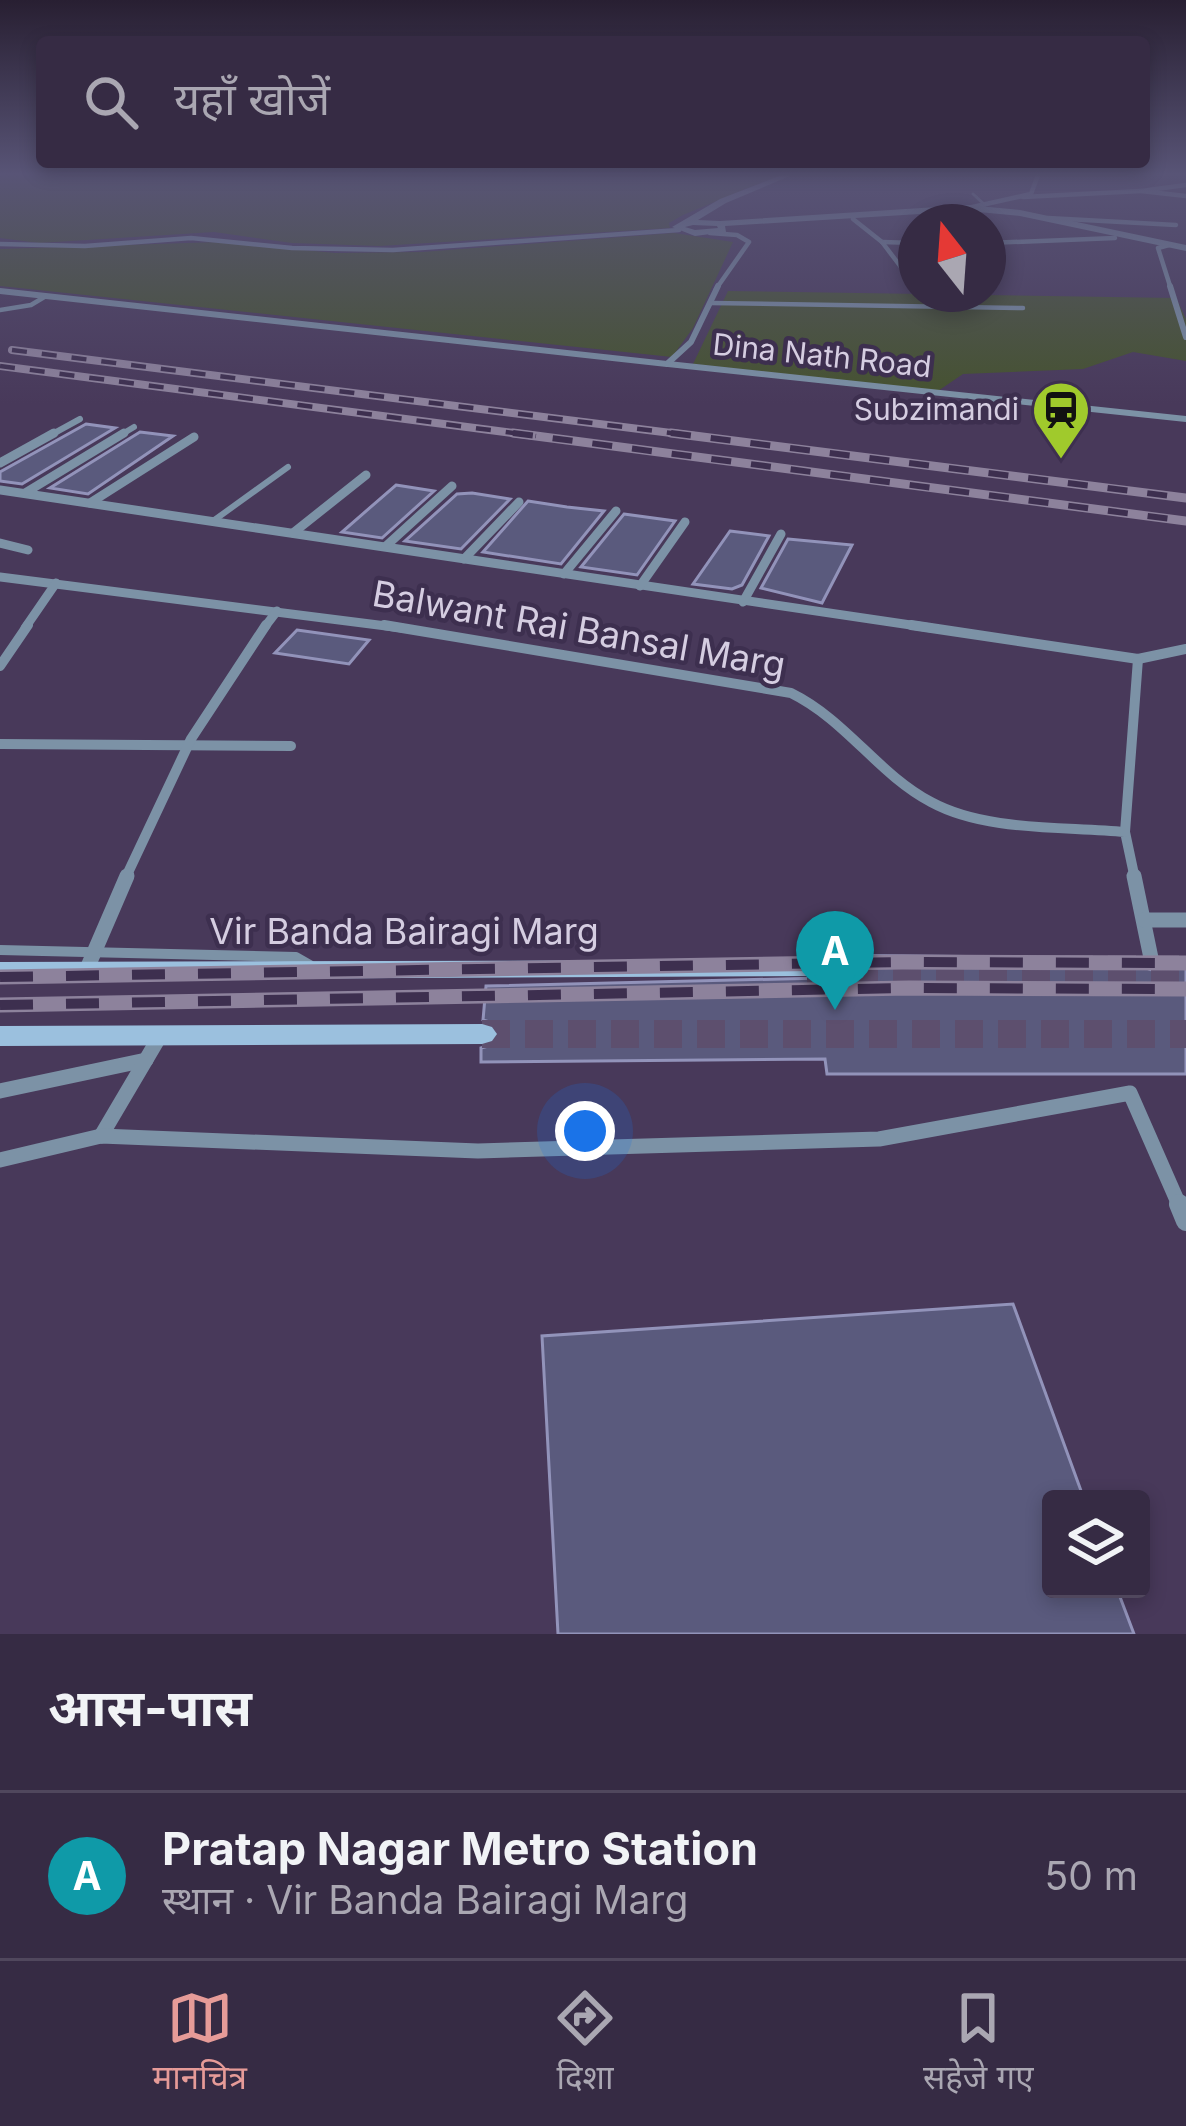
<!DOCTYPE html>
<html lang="hi">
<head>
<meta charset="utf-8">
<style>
  body { margin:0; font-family:Inter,"Noto Sans Devanagari",sans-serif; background:#41374f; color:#f1f3f6 }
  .controls { position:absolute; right:36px; bottom:36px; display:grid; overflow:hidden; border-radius:12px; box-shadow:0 6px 18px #0003 }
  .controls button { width:108px; height:108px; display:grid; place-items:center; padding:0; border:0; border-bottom:3px solid #50475d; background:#362b44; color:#f1f3f6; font:60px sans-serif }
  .compass { position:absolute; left:898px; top:204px; width:108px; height:108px; border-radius:50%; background:#362b44; box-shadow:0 6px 18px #0003; rotate:343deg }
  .you { position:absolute; left:585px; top:1131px; width:42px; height:42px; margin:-30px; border:9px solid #fff; border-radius:50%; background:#1a73e8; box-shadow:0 0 0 18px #1a73e833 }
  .badge { display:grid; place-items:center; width:78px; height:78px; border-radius:50%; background:#e69b98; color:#fff; font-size:39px; font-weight:700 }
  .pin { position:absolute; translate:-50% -99px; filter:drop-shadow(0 3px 6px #0008) }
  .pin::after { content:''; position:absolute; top:63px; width:42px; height:36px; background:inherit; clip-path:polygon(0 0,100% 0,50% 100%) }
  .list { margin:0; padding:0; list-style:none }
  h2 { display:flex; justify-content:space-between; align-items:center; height:156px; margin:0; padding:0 48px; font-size:51px }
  h2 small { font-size:39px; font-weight:400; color:#aaa7b2 }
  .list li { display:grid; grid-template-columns:78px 1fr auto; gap:36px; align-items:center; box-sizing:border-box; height:168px; padding:0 48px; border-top:3px solid #50475d }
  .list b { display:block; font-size:45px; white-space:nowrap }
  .list p { margin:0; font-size:39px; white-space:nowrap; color:#aaa7b2 }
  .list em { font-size:39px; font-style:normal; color:#aaa7b2 }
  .icon { flex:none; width:66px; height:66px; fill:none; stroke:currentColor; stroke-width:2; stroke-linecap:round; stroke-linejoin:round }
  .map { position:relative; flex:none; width:1186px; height:1634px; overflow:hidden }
  .search { position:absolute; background:#362b44; box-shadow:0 6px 18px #0003; left:36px; right:36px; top:36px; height:132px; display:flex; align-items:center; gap:30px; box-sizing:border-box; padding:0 42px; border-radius:12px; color:#aaa7b2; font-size:45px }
  .sheet { height:324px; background:#362b44 }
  nav { display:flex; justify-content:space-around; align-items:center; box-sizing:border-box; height:168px; border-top:3px solid #50475d; background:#362b44; font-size:33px; color:#aaa7b2 }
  nav a { display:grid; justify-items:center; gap:6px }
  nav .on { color:#e69b98 }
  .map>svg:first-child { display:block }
  .green { fill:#45522e }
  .building { fill:#5a5a7d; stroke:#9293ba; stroke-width:3 }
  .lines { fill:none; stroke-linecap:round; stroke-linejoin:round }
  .secondary-tunnel { stroke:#5d4f6e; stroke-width:28; stroke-dasharray:28 15; stroke-linecap:butt }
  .service-far3 { stroke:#7c92a6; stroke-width:3 }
  .service-far2 { stroke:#7c92a6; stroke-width:4.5 }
  .service-far1 { stroke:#7c92a6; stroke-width:6 }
  .service { stroke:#7c92a6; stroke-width:10 }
  .minor-far5 { stroke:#7c92a6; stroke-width:4.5 }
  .minor-far4 { stroke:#7c92a6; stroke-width:6 }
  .minor-far3 { stroke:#7c92a6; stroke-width:9 }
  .minor-far2 { stroke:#7c92a6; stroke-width:10 }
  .minor-far1 { stroke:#7c92a6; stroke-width:15 }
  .minor { stroke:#7c92a6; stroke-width:20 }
  .tertiary { fill:#7c92a6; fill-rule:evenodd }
  .secondary { fill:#9bc0de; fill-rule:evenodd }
  .rail-far2-casing { stroke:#8d829c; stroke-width:8 }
  .rail-far1-casing { stroke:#8d829c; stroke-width:9 }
  .rail-casing { stroke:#8d829c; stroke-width:15 }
  .rail-far2 { stroke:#3d2f4f; stroke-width:4.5; stroke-dasharray:15; stroke-linecap:butt }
  .rail-far1 { stroke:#3d2f4f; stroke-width:6; stroke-dasharray:20; stroke-linecap:butt }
  .rail { stroke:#3d2f4f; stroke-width:10; stroke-dasharray:33; stroke-linecap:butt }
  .labels { text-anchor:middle; stroke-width:9; stroke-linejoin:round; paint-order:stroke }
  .far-street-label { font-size:30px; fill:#d5cde1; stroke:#3d2f4f }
  .far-poi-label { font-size:30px; fill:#d5cde1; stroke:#3d2f4f; text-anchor:end }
  .street-label { font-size:36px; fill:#d5cde1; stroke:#3d2f4f }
</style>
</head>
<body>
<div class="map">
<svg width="1186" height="1634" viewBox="0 0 1186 1634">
  <rect width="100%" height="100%" fill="#48395a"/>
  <!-- green -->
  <g class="green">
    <path d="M0,175h780l-97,40 -14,8 1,5 -291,18 -87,-3 -78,-11 -175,11 -39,-5z"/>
    <path d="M674,233l59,9 -40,86 -21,29 -672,-71v-37l219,-7 116,11 87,-1z"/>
    <path d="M728,291l448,7 10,21v42l-53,-9 -50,17 -120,5 -25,17 -245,-27z"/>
  </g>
  <!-- building -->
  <g class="building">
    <path d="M86,424l29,4 -93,56 -22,-3v-9z"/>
    <path d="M140,432l33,4 -85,58 -38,-6z"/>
    <path d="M396,485l38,6 -52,47 -40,-6z"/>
    <path d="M472,493l38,6 -49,50 -56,-8 52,-47z"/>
    <path d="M528,501l39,6 37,4 -43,53 -78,-12z"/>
    <path d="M624,514l51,7 -38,54 -56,-8z"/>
    <path d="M730,531l39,5 -27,49 -10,4 -39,-5z"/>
    <path d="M788,539l64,6 -30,58 -61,-15z"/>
    <path d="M297,630l72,10 -20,24 -74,-11z"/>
    <path d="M805,955l334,3 4,9 9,3 11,-12h23v116h-359l-2,-15 -344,3v-14l15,-4 6,-10 -6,-10 -13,-4 3,-34 335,-8 4,-7 -4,-11z"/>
    <path d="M1013,1304l71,195h-33v90h66l17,45h-576l-16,-298z"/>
  </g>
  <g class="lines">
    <!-- secondary-tunnel -->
    <g class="secondary-tunnel">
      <path d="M807,969h379"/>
      <path d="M482,1034h704"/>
    </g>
    <!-- service-far3 -->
    <path class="service-far3" d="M973,194l12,11"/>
    <!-- service-far2 -->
    <g class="service-far2">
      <path d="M711,303l312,5"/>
      <path d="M0,310l31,-5 15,-9"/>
    </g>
    <!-- service-far1 -->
    <path class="service-far1" d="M213,521l75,-54"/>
    <!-- service -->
    <path class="service" d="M0,950l296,7 14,8"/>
    <!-- minor-far5 -->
    <g class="minor-far5">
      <path d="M1186,185l-45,6 45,5"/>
      <path d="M1023,197l118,-6"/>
      <path d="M968,208l63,-14 7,-19"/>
      <path d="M1048,218l128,7"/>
      <path d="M853,219l29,23 25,33"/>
      <path d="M710,233l27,2 12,7 -33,47"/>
      <path d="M882,242l34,1"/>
      <path d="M988,243l127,-5"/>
      <path d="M0,244l85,2 106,-8 101,10 101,2 286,-20"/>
      <path d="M1169,245l-11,3 13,41"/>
    </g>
    <!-- minor-far4 -->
    <g class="minor-far4">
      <path d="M1170,286l16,51"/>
      <path d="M0,291l667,73 24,-22 27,-56"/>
      <path d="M668,364l518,55"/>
      <path d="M49,436l31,-17"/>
      <path d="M119,436l15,-9"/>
    </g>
    <!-- minor-far3 -->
    <g class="minor-far3">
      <path d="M0,463l54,-30"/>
      <path d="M0,490l931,138"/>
      <path d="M25,493l99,-60"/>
      <path d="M90,503l104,-66"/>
      <path d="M293,533l73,-58"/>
      <path d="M0,543l28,7"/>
      <path d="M386,546l66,-60"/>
      <path d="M464,559l55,-57"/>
      <path d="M564,574l52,-63"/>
      <path d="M0,577l402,51"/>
      <path d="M640,586l45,-64"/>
      <path d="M743,602l38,-68"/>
      <path d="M25,628l31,-45"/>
      <path d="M264,628l13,-17"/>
    </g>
    <!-- minor-far2 -->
    <g class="minor-far2">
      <path d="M384,625l407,68c55,27 87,81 140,109 55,30 133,24 194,30l10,47"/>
      <path d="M911,625l227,34 48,-10"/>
      <path d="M0,666l28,-41"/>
      <path d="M0,744l291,2"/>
      <path d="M1125,832l13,-173"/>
      <path d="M125,879l66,-140 75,-114"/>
    </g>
    <!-- minor-far1 -->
    <g class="minor-far1">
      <path d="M1134,876l17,82"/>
      <path d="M1144,920h42"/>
      <path d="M86,971l41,-95"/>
      <path d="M0,1091l146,-31"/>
      <path d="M101,1136l59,-100"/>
      <path d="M0,1160l101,-24 377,15 401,-12 251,-46 50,114"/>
    </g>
    <!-- minor -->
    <path class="minor" d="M1179,1204l7,17"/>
    <!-- tertiary -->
    <path class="tertiary" d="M782,175h10l-66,28 -28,17 22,1 248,-16 52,5 166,35v6l-166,-35 -52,-5 -243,15 1,6 -31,4 -23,-9 48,-28zM693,225l24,1 1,2 -23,2 -10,-3z"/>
    <!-- secondary -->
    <g class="secondary">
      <path d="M807,960l10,2 4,7 -4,7 -817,4v-18z"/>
      <path d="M482,1024l10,3 5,7 -5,7 -10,3 -482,2v-20z"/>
    </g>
    <!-- rail-far2 casing -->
    <g class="rail-far2-casing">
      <g id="rail-far2">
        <path d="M12,350l683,86"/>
        <path d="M0,366l536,70"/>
      </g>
    </g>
    <!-- rail-far1 casing -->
    <g class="rail-far1-casing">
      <g id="rail-far1">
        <path d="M513,433l673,88"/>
        <path d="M671,433l515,65"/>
      </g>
    </g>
    <!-- rail casing -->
    <g class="rail-casing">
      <g id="rail">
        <path d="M0,977l902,-15 284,1"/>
        <path d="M0,1005l909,-17 277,1"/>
      </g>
    </g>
    <!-- rail-far2 -->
    <use href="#rail-far2" class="rail-far2"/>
    <!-- rail-far1 -->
    <use href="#rail-far1" class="rail-far1"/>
    <!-- rail -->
    <use href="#rail" class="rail"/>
  </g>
  <!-- sky -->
  <linearGradient id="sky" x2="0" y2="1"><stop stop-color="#281f32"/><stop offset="0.43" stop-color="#585476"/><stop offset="1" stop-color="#585476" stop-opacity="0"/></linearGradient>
  <rect width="1186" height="404" fill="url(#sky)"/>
  <!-- icons -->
  <defs>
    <g id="station-pin" transform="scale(3)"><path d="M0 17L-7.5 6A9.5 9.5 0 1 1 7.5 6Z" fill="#a0ca2c" stroke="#3d2f4f"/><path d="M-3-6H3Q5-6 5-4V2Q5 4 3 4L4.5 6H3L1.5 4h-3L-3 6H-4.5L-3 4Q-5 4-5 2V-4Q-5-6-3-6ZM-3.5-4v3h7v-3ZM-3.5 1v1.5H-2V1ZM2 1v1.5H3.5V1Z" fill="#111"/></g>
  </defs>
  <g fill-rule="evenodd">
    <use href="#station-pin" x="1061" y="410"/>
  </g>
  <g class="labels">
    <!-- far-street labels -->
    <g class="far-street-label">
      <text transform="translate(822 356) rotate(6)" y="10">Dina Nath Road</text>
    </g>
    <!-- far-poi labels -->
    <g class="far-poi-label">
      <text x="1019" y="420">Subzimandi</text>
    </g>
    <!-- street labels -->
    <g class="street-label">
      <text transform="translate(579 629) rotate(10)" y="13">Balwant Rai Bansal Marg</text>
      <text x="404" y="944">Vir Banda Bairagi Marg</text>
    </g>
  </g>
</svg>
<div class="controls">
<button><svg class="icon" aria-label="layers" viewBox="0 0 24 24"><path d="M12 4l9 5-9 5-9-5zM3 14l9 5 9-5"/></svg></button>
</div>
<svg class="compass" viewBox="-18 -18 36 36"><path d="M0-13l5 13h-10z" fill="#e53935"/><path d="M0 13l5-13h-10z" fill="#aaa7b2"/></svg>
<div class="you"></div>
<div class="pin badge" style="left:835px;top:1010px;background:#0f9aa8">A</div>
<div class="search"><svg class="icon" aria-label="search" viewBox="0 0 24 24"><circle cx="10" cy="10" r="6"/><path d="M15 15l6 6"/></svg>यहाँ खोजें</div>
</div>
<section class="sheet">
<h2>आस-पास<small></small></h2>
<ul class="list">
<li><span class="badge" style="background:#0f9aa8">A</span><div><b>Pratap Nagar Metro Station</b><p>स्थान · Vir Banda Bairagi Marg</p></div><em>50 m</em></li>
</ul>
</section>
<nav>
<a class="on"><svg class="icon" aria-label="map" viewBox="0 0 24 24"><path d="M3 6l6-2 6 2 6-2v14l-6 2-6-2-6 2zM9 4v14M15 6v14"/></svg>मानचित्र</a>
<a><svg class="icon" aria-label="directions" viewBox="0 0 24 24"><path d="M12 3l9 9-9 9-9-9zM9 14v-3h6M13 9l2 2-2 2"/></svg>दिशा</a>
<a><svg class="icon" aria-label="saved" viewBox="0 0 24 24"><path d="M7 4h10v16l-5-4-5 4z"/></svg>सहेजे गए</a>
</nav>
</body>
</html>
